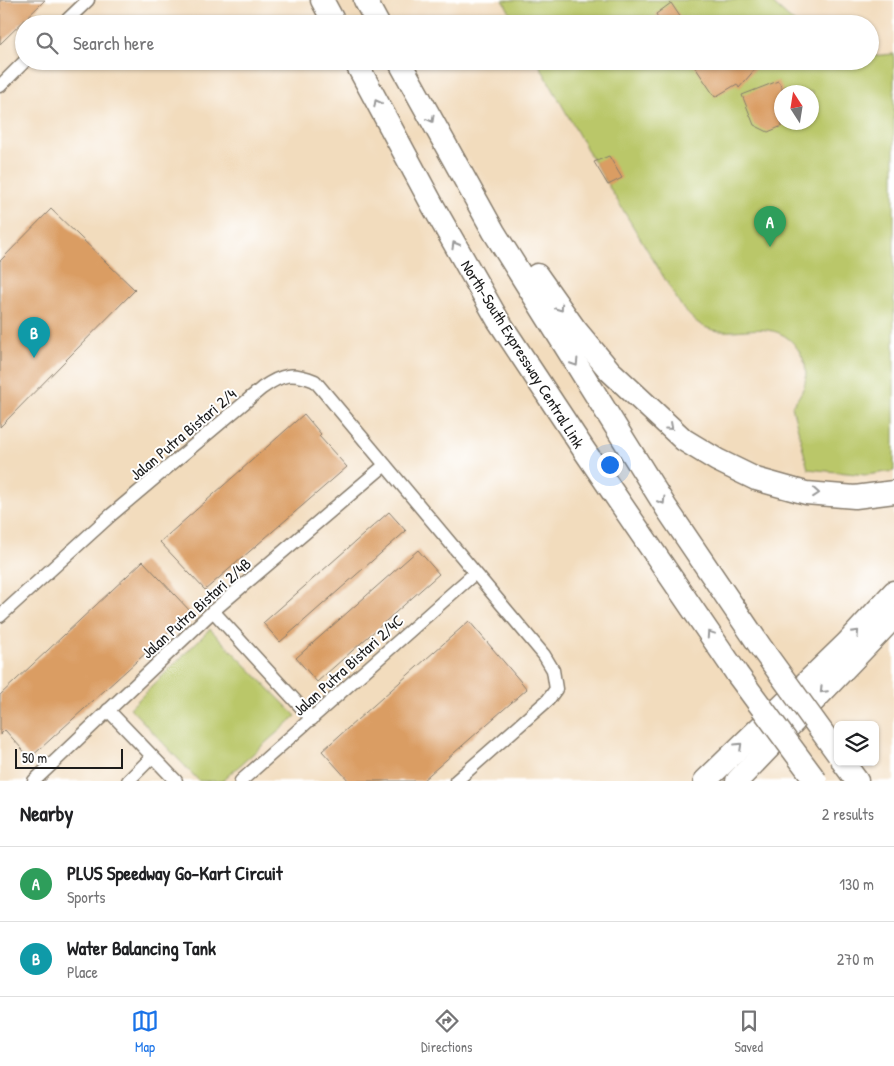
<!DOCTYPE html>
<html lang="en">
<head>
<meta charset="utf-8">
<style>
  body { margin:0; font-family:"Patrick Hand",sans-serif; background:#f6f6f6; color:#202124 }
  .controls { position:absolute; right:15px; bottom:15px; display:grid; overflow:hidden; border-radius:8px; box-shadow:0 1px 4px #0004 }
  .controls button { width:45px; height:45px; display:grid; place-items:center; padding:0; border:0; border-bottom:1px solid #e0e0e0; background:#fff; color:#202124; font:25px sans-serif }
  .compass { position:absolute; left:774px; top:85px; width:45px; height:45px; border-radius:50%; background:#fff; box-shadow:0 1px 4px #0004; rotate:348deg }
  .scale { position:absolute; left:15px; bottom:12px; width:108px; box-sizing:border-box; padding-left:5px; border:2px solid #1c1c1c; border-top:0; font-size:14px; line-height:18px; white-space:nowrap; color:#1c1c1c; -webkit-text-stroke:4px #fff; paint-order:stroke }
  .you { position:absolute; left:609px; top:464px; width:18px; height:18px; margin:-12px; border:4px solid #fff; border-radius:50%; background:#1a73e8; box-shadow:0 0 0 8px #1a73e833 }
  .badge { display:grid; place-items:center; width:32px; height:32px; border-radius:50%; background:#1a73e8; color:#fff; font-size:16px; font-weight:700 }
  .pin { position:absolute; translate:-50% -41px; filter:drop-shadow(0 1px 2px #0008) }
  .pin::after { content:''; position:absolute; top:26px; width:18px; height:15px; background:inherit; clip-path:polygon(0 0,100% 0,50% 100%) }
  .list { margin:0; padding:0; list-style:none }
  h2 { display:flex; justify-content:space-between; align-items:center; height:65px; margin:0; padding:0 20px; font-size:21px }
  h2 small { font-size:16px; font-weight:400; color:#757577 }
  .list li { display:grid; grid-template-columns:32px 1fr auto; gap:15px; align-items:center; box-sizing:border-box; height:75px; padding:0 20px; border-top:1px solid #e0e0e0 }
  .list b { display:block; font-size:19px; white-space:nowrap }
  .list p { margin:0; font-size:16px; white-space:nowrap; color:#757577 }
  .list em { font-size:16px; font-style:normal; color:#757577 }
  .icon { flex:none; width:28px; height:28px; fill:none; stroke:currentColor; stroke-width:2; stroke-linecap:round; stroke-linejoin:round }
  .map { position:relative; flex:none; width:894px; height:781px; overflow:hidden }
  .search { position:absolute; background:#fff; box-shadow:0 1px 4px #0004; left:15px; right:15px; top:15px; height:55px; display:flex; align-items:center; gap:12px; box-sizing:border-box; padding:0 18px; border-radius:28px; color:#757577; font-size:19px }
  .sheet { height:215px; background:#fff }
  nav { display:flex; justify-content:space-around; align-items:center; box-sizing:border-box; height:70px; border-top:1px solid #e0e0e0; background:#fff; font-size:14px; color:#757577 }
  nav a { display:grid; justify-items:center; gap:2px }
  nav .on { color:#1a73e8 }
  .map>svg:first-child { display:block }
  .green { fill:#bac769; stroke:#6b7242; fill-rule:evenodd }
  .building { fill:#da9d64 }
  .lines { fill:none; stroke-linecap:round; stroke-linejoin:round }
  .street-casing { stroke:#877c6c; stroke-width:15 }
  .highway-casing { stroke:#877c6c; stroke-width:25 }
  .street { stroke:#fff; stroke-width:12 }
  .highway { stroke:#fff; stroke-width:22 }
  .highway-bridge-casing { stroke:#877c6c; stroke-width:25; stroke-linecap:butt }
  .highway-bridge { stroke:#fff; stroke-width:22 }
  .oneway { stroke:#999 }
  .labels { text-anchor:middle; stroke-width:4; stroke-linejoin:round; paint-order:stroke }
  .street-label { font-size:16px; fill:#1c1c1c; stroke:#fff }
</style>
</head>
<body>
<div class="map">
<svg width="894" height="781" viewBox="0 0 894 781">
  <rect width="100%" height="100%" fill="#fff"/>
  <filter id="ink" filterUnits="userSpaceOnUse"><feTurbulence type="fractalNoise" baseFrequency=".02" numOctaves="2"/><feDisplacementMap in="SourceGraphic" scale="10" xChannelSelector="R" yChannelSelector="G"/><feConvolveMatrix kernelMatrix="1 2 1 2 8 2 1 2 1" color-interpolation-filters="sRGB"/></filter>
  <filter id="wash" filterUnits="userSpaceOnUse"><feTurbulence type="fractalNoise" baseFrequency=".0096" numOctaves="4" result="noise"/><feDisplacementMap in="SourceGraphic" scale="20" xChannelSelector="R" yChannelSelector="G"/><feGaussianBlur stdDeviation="1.12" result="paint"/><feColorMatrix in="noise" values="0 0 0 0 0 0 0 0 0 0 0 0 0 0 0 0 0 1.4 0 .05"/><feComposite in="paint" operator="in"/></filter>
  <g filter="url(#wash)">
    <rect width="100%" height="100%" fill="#f2dcbd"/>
    <!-- green -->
    <g class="green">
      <path d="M503,0h266l27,24h-280z"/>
      <path d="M894,54v417l-28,4 -58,-6 -16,-63c11,-14 16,-23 13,-42 -2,-7 -6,-14 -11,-20 -24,-28 -61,-5 -87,-16 -10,-4 -17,-12 -24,-19l-89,-147 -57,-101h333v-5zM782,92h30v30h-30z"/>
      <path d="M210,629l86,87 -74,65h-23l-69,-73z"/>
    </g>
    <g id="blocks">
      <!-- building -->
      <g class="building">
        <path d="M0,0h45l-45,44z"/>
        <path d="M671,3l14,21h-23l-6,-10z"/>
        <path d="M691,61h71l-23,27 -2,-4 -22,13z"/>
        <path d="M778,81l4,6v39l-14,6 -14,-7 -12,-30z"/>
        <path d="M609,156l13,22 -14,7 -14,-23z"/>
        <path d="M51,209l84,81 -135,137v-166z"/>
        <path d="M304,414l17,20 -2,2 28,31 -142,123 -45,-48z"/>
        <path d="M389,512l17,19 -126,111 -17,-19z"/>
        <path d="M418,550l21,24 -122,108 -21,-24z"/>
        <path d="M143,561l48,51 -161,146 -25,-28 -5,5v-40z"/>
        <path d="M469,621l58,68 -105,92h-73l-27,-30z"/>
      </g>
    </g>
  </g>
  <g filter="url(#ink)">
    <use href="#blocks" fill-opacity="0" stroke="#877c6c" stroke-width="1"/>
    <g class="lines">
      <!-- street casing -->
      <g class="street-casing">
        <g id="street">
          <path d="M63,24l25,-24"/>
          <path d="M0,86l25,-25"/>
          <path d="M213,611l99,108"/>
          <path d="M0,616l111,-101 151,-127c20,-14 30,-16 53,-7l229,274 9,15 3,19 -8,11 -92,81"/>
          <path d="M108,710l68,71"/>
          <path d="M34,781l179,-170 172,-146"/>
          <path d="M128,781l24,-24"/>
          <path d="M241,781l234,-208"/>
        </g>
      </g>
      <!-- highway casing -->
      <g class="highway-casing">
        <g id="highway">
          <path d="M322,0l13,24"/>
          <path d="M365,0l13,24"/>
          <path d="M355,61l78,145 65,114 86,130 153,224"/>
          <path d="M399,61l95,171 173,277 95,140"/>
          <path d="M537,275l38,54 35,42 74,69 33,20 39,19 50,14 49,4 39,-5"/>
          <path d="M843,762l14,19"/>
          <path d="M705,781l142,-138 47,-51"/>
          <path d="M737,781l157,-164"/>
        </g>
      </g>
      <!-- street -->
      <use href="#street" class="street"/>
      <!-- highway -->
      <use href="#highway" class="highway"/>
      <!-- highway-bridge casing -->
      <g class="highway-bridge-casing">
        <g id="highway-bridge">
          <path d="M762,649l76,105"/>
          <path d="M737,674l79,107"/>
        </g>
      </g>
      <!-- highway-bridge -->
      <use href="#highway-bridge" class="highway-bridge"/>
    </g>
    <!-- one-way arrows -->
    <defs><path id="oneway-chevron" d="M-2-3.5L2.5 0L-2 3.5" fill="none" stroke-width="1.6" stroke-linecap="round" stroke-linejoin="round" transform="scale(1.25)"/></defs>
    <g class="oneway">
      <use href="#oneway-chevron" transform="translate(377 103) rotate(-118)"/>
      <use href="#oneway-chevron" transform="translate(431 119) rotate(61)"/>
      <use href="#oneway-chevron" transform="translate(455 245) rotate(-120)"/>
      <use href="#oneway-chevron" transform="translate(560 308) rotate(55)"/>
      <use href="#oneway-chevron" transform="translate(575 363) rotate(58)"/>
      <use href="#oneway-chevron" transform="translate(670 427) rotate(42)"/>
      <use href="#oneway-chevron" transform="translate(816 493) rotate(5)"/>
      <use href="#oneway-chevron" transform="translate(662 501) rotate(58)"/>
      <use href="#oneway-chevron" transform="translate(856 633) rotate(-47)"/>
      <use href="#oneway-chevron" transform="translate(710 634) rotate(-124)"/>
      <use href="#oneway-chevron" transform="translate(823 690) rotate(134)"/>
      <use href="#oneway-chevron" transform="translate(739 746) rotate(-44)"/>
    </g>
  </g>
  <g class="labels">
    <!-- street labels -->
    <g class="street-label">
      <text transform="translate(523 354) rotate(58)" y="6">North–South Expressway Central Link</text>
      <text transform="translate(183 434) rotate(-40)" y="6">Jalan Putra Bistari 2/4</text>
      <text transform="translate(196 608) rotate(-42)" y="6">Jalan Putra Bistari 2/4B</text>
      <text transform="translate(348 665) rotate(-42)" y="6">Jalan Putra Bistari 2/4C</text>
    </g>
  </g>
</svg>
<div class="controls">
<button><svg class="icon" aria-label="layers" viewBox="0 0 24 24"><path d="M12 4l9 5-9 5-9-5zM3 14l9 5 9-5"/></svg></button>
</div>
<svg class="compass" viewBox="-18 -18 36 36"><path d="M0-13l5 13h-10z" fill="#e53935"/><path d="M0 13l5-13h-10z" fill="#757577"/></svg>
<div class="scale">50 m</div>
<div class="you"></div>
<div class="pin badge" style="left:770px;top:247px;background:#2e9e5b">A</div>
<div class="pin badge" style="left:34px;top:358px;background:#0f9aa8">B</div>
<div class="search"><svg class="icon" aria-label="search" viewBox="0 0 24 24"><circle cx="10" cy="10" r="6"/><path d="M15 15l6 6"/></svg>Search here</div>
</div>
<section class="sheet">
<h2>Nearby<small>2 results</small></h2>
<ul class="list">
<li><span class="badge" style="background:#2e9e5b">A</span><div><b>PLUS Speedway Go-Kart Circuit</b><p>Sports</p></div><em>130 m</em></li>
<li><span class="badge" style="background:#0f9aa8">B</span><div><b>Water Balancing Tank</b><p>Place</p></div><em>270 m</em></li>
</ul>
</section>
<nav>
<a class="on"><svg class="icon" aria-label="map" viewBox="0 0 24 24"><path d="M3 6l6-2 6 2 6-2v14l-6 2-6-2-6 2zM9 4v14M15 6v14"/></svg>Map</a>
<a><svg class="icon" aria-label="directions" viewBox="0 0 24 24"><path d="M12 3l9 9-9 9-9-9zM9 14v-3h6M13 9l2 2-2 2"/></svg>Directions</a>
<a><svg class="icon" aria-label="saved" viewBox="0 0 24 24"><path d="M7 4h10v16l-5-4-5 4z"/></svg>Saved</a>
</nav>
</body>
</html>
